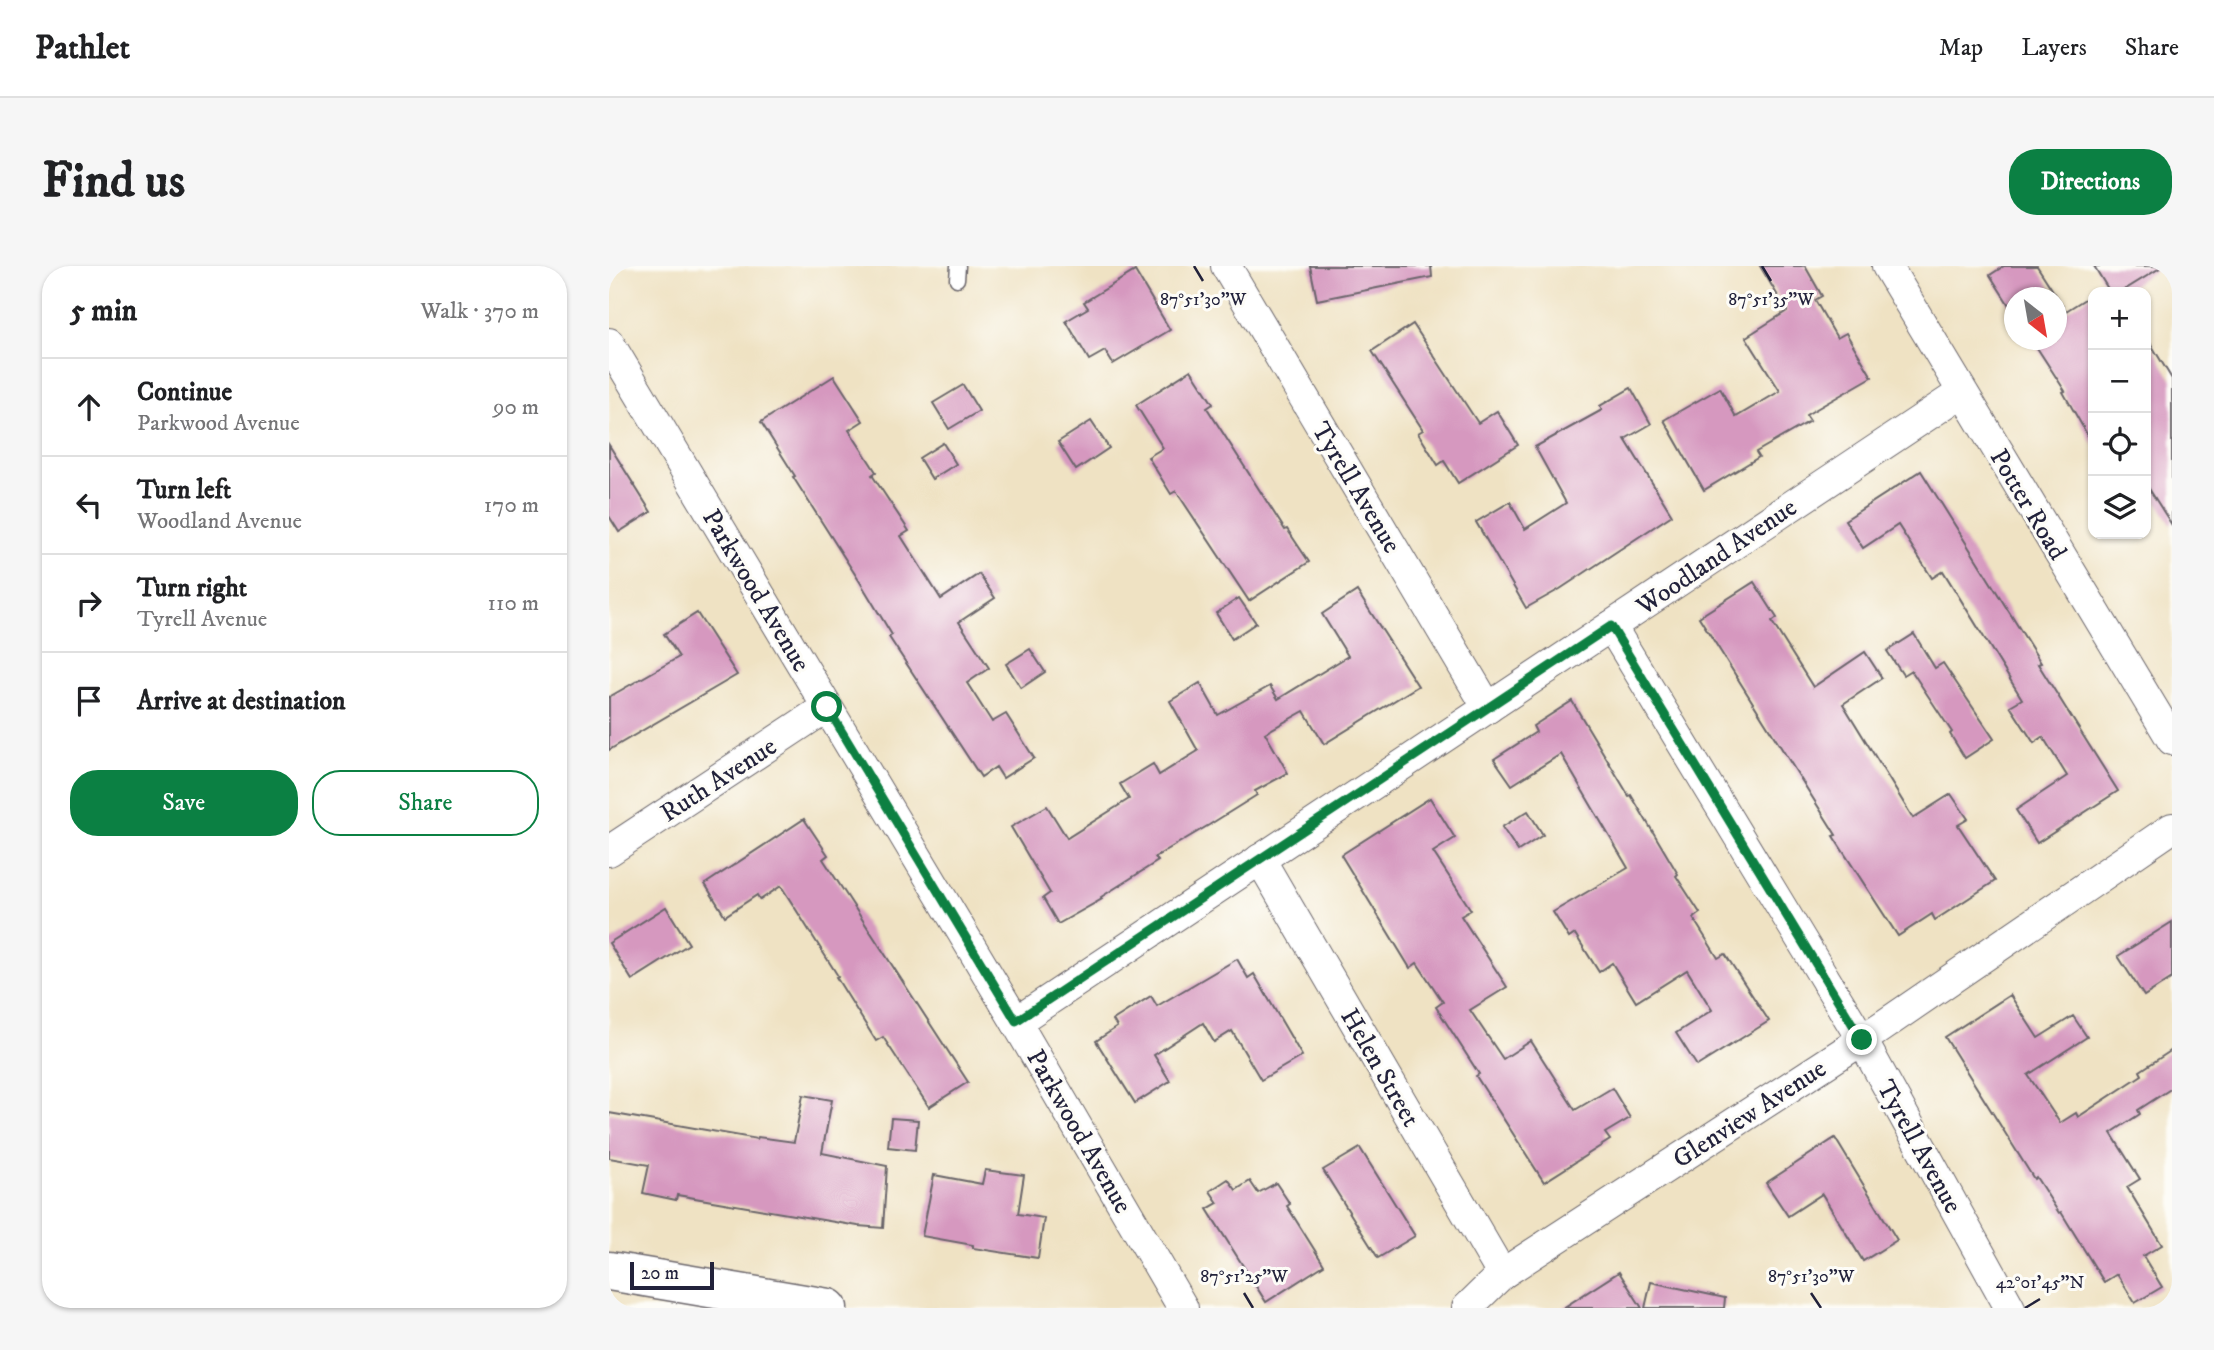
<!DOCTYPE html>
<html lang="en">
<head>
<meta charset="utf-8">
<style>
  body { margin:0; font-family:"IM FELL DW Pica",serif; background:#f6f6f6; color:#202124 }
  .controls { position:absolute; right:21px; top:21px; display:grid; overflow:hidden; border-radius:14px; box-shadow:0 2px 5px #0004 }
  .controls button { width:63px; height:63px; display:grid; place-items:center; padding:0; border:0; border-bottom:2px solid #e0e0e0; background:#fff; color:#202124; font:35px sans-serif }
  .compass { position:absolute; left:1395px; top:21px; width:63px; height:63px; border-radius:50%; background:#fff; box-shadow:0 2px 5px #0004; rotate:149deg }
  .scale { position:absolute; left:21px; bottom:18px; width:84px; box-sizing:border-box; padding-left:7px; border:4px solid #22223b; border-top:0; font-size:19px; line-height:24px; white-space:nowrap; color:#22223b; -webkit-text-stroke:5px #fdfcf7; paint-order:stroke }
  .stop { position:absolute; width:21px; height:21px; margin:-16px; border:5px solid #0b8043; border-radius:50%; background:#fff }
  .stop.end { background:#0b8043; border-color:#fff; box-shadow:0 2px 7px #0008 }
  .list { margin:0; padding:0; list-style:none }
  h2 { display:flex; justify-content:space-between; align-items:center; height:91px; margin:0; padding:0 28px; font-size:30px }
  h2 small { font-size:23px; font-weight:400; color:#757577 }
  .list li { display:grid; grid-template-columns:46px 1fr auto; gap:21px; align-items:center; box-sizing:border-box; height:98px; padding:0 28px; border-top:2px solid #e0e0e0 }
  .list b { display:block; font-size:26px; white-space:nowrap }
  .list p { margin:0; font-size:23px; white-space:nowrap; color:#757577 }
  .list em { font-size:23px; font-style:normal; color:#757577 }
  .actions { display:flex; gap:14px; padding:21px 28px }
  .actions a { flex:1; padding:16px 0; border:2px solid #0b8043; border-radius:28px; text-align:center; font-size:24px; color:#0b8043 }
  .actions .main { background:#0b8043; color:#fff }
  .icon { flex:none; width:38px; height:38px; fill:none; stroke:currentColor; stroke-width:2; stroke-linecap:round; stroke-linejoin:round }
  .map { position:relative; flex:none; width:1563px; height:1042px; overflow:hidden; border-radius:28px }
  header { display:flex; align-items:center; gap:42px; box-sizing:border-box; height:98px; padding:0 35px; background:#fff; border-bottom:2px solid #e0e0e0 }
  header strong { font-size:33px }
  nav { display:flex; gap:38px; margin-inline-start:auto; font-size:24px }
  .intro { display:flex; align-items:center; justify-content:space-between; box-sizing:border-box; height:168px; padding:0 42px }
  h1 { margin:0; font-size:49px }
  .button { padding:18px 32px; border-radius:28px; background:#0b8043; color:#fff; font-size:24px; font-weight:700 }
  main { display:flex; gap:42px; padding:0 42px }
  aside { flex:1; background:#fff; border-radius:28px; box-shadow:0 2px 5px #0004 }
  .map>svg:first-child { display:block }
  .building { fill:#d698bf }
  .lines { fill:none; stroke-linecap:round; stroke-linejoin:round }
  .lane-casing { stroke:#6a656b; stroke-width:17 }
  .street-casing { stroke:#6a656b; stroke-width:32 }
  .secondary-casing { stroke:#6a656b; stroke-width:41 }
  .lane { stroke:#fff; stroke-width:14 }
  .street { stroke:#fff; stroke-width:30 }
  .secondary { stroke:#fff; stroke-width:38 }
  .route { stroke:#0b8043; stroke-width:9 }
  .ticks { fill:none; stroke:#22223b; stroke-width:2.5 }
  .labels { text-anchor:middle; stroke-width:6; stroke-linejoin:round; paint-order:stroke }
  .street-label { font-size:26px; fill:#22223b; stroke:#fdfcf7 }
  .ticks-label { font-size:18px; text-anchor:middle; fill:#22223b; stroke:#fdfcf7; stroke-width:6; stroke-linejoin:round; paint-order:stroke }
</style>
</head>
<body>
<header>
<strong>Pathlet</strong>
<nav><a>Map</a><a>Layers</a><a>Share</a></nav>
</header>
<div class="intro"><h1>Find us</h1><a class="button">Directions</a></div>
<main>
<aside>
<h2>5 min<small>Walk · 370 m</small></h2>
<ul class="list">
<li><svg class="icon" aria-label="ahead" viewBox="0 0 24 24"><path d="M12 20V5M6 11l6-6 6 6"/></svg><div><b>Continue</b><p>Parkwood Avenue</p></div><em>90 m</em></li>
<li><svg class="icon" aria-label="left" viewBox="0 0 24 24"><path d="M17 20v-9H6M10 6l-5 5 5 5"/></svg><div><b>Turn left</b><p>Woodland Avenue</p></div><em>170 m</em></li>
<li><svg class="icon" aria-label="right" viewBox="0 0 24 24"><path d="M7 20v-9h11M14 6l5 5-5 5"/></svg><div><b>Turn right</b><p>Tyrell Avenue</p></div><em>110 m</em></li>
<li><svg class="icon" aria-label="arrive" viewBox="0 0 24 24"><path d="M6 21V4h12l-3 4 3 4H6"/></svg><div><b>Arrive at destination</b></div></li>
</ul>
<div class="actions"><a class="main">Save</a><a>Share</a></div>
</aside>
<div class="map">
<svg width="1563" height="1042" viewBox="0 0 1563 1042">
  <rect width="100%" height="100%" fill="#fdfcf7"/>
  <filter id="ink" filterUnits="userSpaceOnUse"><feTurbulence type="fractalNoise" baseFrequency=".0143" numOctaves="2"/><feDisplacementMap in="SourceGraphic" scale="14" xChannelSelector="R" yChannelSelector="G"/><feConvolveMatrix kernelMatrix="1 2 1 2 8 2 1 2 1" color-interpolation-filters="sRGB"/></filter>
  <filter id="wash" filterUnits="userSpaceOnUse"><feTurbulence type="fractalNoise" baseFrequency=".00686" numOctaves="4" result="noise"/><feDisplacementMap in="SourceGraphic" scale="28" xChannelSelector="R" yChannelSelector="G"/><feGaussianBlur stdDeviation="1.57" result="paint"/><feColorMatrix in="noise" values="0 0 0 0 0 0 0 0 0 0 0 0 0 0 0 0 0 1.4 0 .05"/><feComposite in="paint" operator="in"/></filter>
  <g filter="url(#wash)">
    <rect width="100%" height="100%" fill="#efe2c3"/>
    <g id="blocks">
      <!-- building -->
      <g class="building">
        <path d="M701,0h121l1,11 -115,23z"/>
        <path d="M1151,0h45l17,30 -7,4 22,38 9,-5 26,44 -66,38 4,6 -54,31 3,5 -55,33 -40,-70 56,-32 16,29 44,-26 -34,-54 41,-26z"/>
        <path d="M1395,0h33l29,45 27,-17v151l-30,-53 2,-1 -33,-51h24v-42h-42v15l-24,-38z"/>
        <path d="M1485,0h69l-42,26h-11z"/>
        <path d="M526,5l35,59 -57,34 -8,-13 -16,9 -23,-39 22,-13 -4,-6z"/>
        <path d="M804,58l65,99 19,-12 21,34 -60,38 -14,-22 -6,4 -20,-32 5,-3 -51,-79z"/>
        <path d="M1537,70l26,43v146l-26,-41z"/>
        <path d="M582,104l22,34 -6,4 78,122 2,-1 22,33 -60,39 -73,-110 -5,3 -23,-37 15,-9 -27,-43z"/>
        <path d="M225,110l29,45 -14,9 27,42 -4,3 37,56 -8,5 40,63 38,-25 16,24 -36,24 30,46 -22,15 25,39 14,-8 28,44 -31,20 -7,-11 -15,10 -92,-140 3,-2 -32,-53 -67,-105 2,-1 -34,-54z"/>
        <path d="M354,119l16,26 -30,18 -16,-26z"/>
        <path d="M1022,122l20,36 -26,15 47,76 -112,74 -34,19 -50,-86 34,-20 15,27 41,-26 -31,-56 67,-37 -2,-4z"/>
        <path d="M482,155l18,27 -33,22 -18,-28z"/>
        <path d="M334,177l13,21 -24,15 -13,-21z"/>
        <path d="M0,179l42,67 -32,20 -10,-16z"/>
        <path d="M1312,205l120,192 -3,1 80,127 -81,52 -21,-33 51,-34 -24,-39 -9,6 -24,-37 12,-7 -79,-128 -11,7 -34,-53 -35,23 -18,-28z"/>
        <path d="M1145,316l23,36 -5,4 41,65 52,-35 17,26 -39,26 70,114 38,-24 17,25 -10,6 37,56 -60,39 -3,-6 -34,22 -65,-100 3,-1 -137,-218z"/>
        <path d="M748,325l61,95 -94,58 -20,-33 -39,22 23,40 -33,18 2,4 -48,30 -54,32 3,4 -57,36 1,2 -44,25 -15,-26 7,-5 -39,-66 36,-21 20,32 62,-39 -9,-15 33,-20 6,11 39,-24 -28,-50 30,-18 18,32 52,-29 8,13 70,-43 -26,-42z"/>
        <path d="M630,332l17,25 -24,16 -16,-26z"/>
        <path d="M88,347l40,62 -128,75v-53l70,-40 -15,-23z"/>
        <path d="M1305,368l21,34 8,-5 51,76 -29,19 -15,-24 2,-2 -41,-62 -8,5 -16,-24z"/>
        <path d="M421,383l15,23 -24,16 -15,-24z"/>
        <path d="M963,435l57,95 2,-1 47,79 -2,2 24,37 -7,5 25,40 7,-4 44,67 -72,45 -21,-33 36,-23 -25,-40 -51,32 -24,-39 -13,9 -24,-38 -6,4 -16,-26 75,-44 -67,-114 -49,31 -18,-26 42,-27 -3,-6z"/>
        <path d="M821,532l25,40 -22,14 38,58 -10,6 46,71 -37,23 33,49 28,-18 44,69 37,-22 18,30 -25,15 5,7 -66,42 -68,-106 3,-2 -43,-67 7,-5 -26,-39 -7,5 -69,-113z"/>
        <path d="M919,545l15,24 -25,16 -16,-24z"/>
        <path d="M195,553l24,36 -5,4 145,223 -39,25 -46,-70 -7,4 -40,-64 2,-1 -57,-90 -21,14 -3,-5 -32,21 -20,-32z"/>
        <path d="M57,641l23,37 -57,36 -23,-37z"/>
        <path d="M1563,656v56l-28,18 -26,-40z"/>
        <path d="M628,693l11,19 6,-4 48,82 -41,24 -29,-49 -18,11 -11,-19 -49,32 16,26 -35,22 -39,-62 21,-14 -4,-7 38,-24 6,10z"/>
        <path d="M1401,729l28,43 35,-22 14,21 -59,38 32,48 16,-10 2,4 64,-42 -2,-4 32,-21v38l-34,22 2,4 -29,19 29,46 -13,8 35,58 -19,11 19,31 -27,16 -18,-29 -13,8 -43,-70 -2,1 -23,-36 -2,2 -89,-142z"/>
        <path d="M194,829l29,5 -10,53 65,13 -4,62 -25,-2 -181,-31 -1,5 -33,-7 6,-28 -40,-7v-45l148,26 1,-2 36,5z"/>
        <path d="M282,852l27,2 -3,30 -27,-3z"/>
        <path d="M1226,872l62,102 -34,21 -41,-67 -34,22 -22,-33z"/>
        <path d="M751,882l55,88 -37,22 -55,-88z"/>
        <path d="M376,904l39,5 -6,39 26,4 -6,40 -65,-10v-3l-51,-9 12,-61 48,9z"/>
        <path d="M619,913l8,11 14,-9 8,12 18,-10 14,21 -3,2 37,59 -58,37 -59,-93 11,-6 -8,-12z"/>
        <path d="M1010,1006l23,36h-79z"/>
        <path d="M1042,1016l74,16 -1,10h-79z"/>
      </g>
    </g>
  </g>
  <g filter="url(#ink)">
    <use href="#blocks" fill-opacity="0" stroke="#6a656b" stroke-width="2"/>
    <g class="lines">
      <!-- lane casing -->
      <g class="lane-casing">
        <path id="lane" d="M348,13l1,-13"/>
      </g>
      <!-- street casing -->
      <g class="street-casing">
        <g id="street">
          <path d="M617,0l262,442"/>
          <path d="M1278,0l285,474"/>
          <path d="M0,77l407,679 167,286"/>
          <path d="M1002,360l251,414 148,268"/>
          <path d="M0,585l218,-144"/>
          <path d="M651,593l242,415"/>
          <path d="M407,756l945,-629"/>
          <path d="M858,1042l35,-34 360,-234 310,-212"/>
        </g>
      </g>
      <!-- secondary casing -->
      <g class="secondary-casing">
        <path id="secondary" d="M0,1005l219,37"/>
      </g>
      <!-- lane -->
      <use href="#lane" class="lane"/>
      <!-- street -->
      <use href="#street" class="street"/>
      <!-- secondary -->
      <use href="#secondary" class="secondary"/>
    </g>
  </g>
  <g class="lines" filter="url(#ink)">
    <!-- route -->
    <path class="route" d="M218,441l189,314 595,-395 251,414"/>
  </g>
  <!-- ticks -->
  <path class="ticks" d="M585,0l9,15M1153,0l9,15M635,1027l9,15M1202,1027l10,15M1416,1042l15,-9"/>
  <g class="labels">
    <!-- street labels -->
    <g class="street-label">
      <text transform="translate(748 221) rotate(59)" y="9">Tyrell Avenue</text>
      <text transform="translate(1420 238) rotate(59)" y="9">Potter Road</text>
      <text transform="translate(1107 290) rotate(-34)" y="9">Woodland Avenue</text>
      <text transform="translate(148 324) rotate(59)" y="9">Parkwood Avenue</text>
      <text transform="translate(109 513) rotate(-33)" y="9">Ruth Avenue</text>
      <text transform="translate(772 801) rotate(60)" y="9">Helen Street</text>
      <text transform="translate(1140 847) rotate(-33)" y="9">Glenview Avenue</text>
      <text transform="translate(471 865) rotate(60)" y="9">Parkwood Avenue</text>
      <text transform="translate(1311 880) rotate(61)" y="9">Tyrell Avenue</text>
    </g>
  </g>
  <g class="ticks-label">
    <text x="594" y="39">87°51'30"W</text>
    <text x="1162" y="39">87°51'35"W</text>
    <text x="635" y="1016">87°51'25"W</text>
    <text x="1202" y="1016">87°51'30"W</text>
    <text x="1431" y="1022">42°01'45"N</text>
  </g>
</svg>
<div class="controls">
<button>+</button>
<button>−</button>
<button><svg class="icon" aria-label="locate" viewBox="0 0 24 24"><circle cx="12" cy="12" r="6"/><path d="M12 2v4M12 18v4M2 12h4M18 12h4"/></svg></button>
<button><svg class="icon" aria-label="layers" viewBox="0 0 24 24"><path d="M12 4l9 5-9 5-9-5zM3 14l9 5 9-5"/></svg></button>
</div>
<svg class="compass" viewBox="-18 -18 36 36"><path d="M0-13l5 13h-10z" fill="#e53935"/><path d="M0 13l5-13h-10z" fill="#757577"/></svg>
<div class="scale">20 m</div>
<div class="stop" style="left:218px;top:441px"></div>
<div class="stop end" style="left:1253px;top:774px"></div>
</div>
</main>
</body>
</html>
